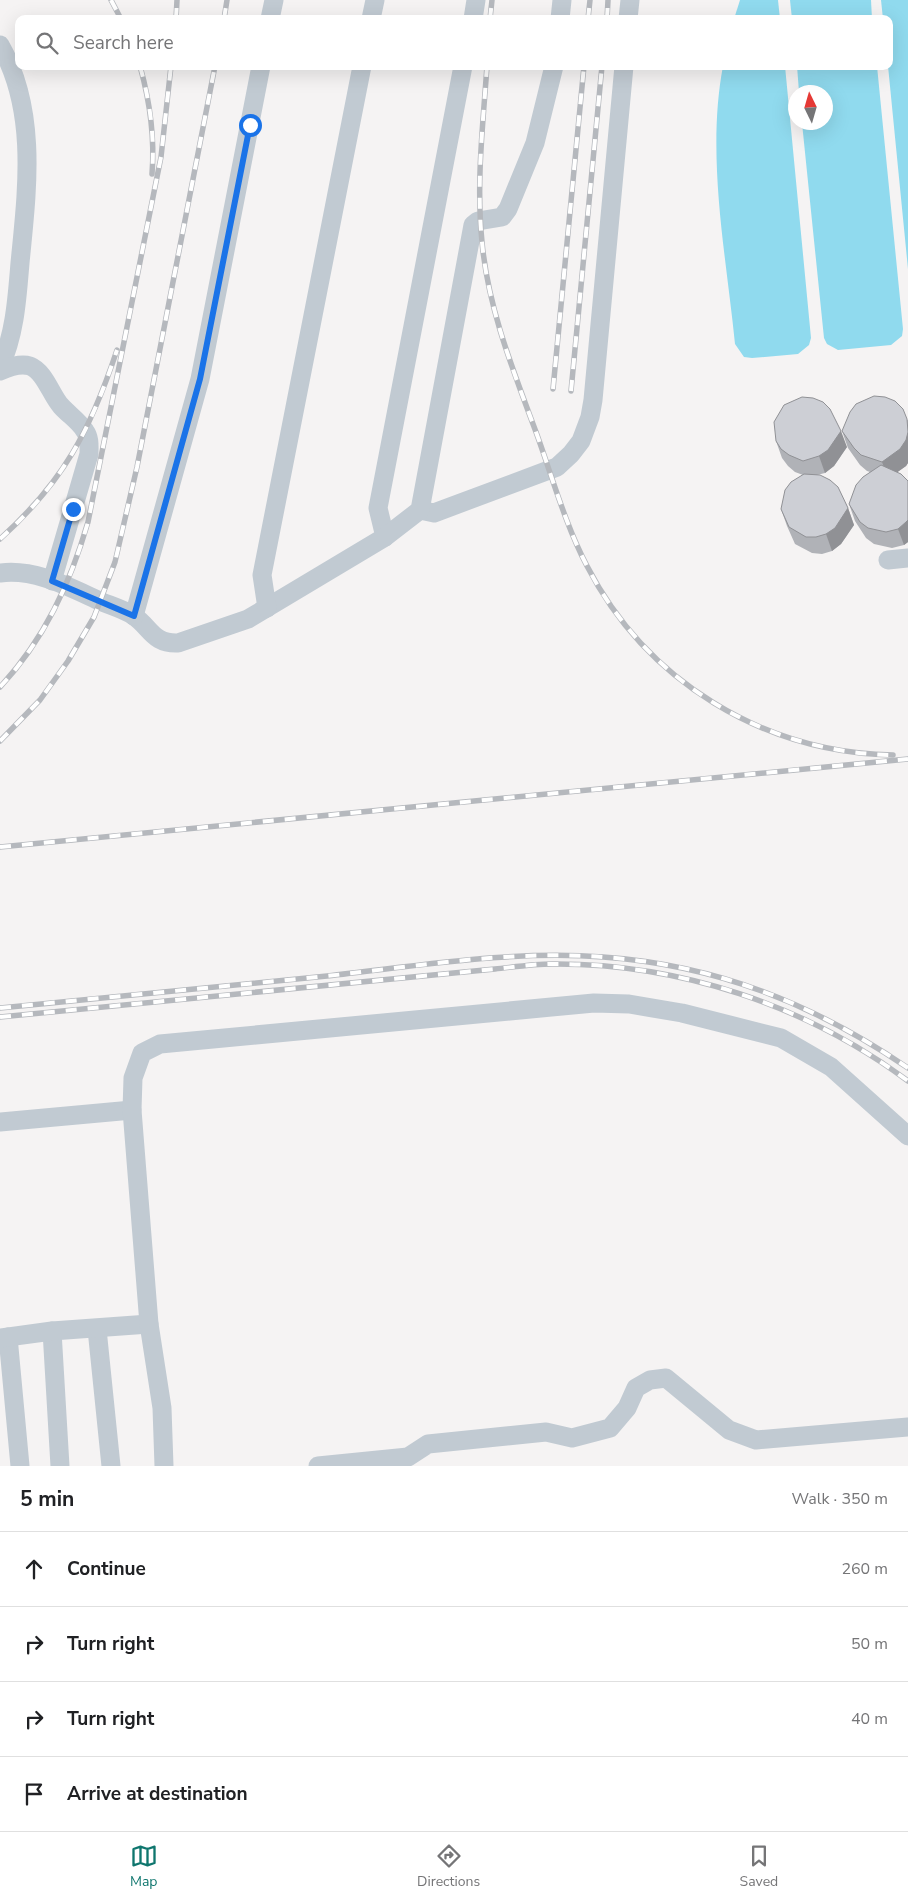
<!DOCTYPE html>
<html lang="en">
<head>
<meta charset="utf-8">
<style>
  body { margin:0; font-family:"Nunito Sans",sans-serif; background:#f2f2f2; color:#202124 }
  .compass { position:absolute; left:788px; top:85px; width:45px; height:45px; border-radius:50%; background:#fff; box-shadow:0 5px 20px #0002; rotate:355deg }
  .stop { position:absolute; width:15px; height:15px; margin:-11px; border:4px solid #1a73e8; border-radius:50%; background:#fff }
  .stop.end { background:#1a73e8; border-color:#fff; box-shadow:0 1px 5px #0008 }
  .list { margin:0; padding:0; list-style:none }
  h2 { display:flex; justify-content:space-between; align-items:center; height:65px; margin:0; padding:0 20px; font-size:21px }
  h2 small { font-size:16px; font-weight:400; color:#757577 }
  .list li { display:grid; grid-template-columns:32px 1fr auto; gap:15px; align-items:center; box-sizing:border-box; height:75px; padding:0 20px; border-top:1px solid #e0e0e0 }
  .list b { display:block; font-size:19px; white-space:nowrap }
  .list em { font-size:16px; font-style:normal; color:#757577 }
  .icon { flex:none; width:28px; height:28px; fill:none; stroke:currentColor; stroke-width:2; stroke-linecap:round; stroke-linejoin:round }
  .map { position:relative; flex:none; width:908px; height:1466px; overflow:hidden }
  .search { position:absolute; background:#fff; box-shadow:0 5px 20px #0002; left:15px; right:15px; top:15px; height:55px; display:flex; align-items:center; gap:12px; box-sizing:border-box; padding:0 18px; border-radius:10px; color:#757577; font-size:19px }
  .sheet { height:365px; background:#fff }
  nav { display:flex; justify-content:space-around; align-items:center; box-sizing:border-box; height:70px; border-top:1px solid #e0e0e0; background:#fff; font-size:14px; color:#757577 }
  nav a { display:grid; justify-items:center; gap:2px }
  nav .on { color:#0f766e }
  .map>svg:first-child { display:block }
  .water { fill:#90daee }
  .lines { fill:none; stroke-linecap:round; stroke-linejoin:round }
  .minor { stroke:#c1cad2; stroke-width:19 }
  .rail-casing { stroke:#b5b8bd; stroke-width:5.5 }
  .rail { stroke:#fff; stroke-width:4; stroke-dasharray:11; stroke-linecap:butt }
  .wall { fill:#b0b2b7 }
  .shaded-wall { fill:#909195 }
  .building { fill:#cdcfd5; stroke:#909195 }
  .route { stroke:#1a73e8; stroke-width:6 }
</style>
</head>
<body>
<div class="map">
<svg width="908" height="1466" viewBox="0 0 908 1466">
  <rect width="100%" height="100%" fill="#f5f3f3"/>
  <!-- water -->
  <g class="water">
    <path d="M740,0h38l2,19h-46z"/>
    <path d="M790,0h81l1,19h-80z"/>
    <path d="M881,0h27v269l-20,-203 1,-47h-6z"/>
    <path d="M723,66h62l26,272 -2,7 -11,9 -46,4 -8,-1 -9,-13c-9,-90 -29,-188 -12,-278z"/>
    <path d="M797,66h80l26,263 -1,7 -11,9 -53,5 -11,-6 -3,-6 -22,-215 24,-1v-30h-27z"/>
  </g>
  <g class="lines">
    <!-- minor -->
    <g class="minor">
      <path d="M270,19l4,-19"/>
      <path d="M371,19l4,-19"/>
      <path d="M473,19l3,-19"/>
      <path d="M560,19l2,-19"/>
      <path d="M628,19l2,-19"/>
      <path d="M0,45c38,66 27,146 20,218 -3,36 -5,71 -20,104"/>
      <path d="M0,371c9,-4 20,-8 30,-5 15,6 21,29 31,40 8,9 18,15 24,25 5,7 4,15 4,23l-37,127"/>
      <path d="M420,510l14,3 123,-46 14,-13 10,-13 9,-24 3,-17 31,-334"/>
      <path d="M385,537l-7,-29 85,-442"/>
      <path d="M888,560l20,-2"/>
      <path d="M0,573c35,-5 71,15 102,29 10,4 23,8 32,14 17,12 19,28 44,27l70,-24 137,-82 35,-27 53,-285 5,-4 24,-4 6,-8 27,-66 19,-77"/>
      <path d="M267,608l-5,-33 100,-509"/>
      <path d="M134,616l66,-237 61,-313"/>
      <path d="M0,1122l132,-12"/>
      <path d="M97,1329l14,137"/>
      <path d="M52,1331l8,135"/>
      <path d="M8,1337l12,129"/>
      <path d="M0,1338l52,-7 97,-7"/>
      <path d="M164,1466l-2,-58 -13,-84 -17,-214 1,-32 9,-25 18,-9 434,-41 35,1 53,9 99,25 50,29 77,69"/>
      <path d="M318,1466l90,-9 20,-13 118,-12 26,6 38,-10 17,-20 9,-20 14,-8 16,-2 63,52 27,10 152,-13"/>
    </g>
    <!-- rail casing -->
    <g class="rail-casing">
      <g id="rail">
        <path d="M111,0l10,19"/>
        <path d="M176,19l1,-19"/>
        <path d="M224,19l3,-19"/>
        <path d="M490,19l2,-19"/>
        <path d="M588,19l2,-19"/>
        <path d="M607,19l1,-19"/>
        <path d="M140,66c10,36 15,71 12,108"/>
        <path d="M487,66c-4,58 -11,117 -5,176 6,66 31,128 54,190 16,44 29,92 51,134 59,115 177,187 306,189"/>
        <path d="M553,389l31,-323"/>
        <path d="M571,391l31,-325"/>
        <path d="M0,539c64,-58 90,-108 117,-189"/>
        <path d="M0,687c44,-47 70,-103 88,-165l73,-365 10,-91"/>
        <path d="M0,741l40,-41 28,-39 26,-44 21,-55 22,-95 78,-401"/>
        <path d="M0,847l908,-88"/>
        <path d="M0,1008c109,-11 218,-21 327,-32 91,-10 185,-26 276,-19 114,8 211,47 305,111"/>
        <path d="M0,1017l495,-48c19,-2 38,-5 57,-5 127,-1 254,41 356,117"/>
      </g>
    </g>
    <!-- rail -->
    <use href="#rail" class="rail"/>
  </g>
  <!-- wall -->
  <g class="wall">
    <path d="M908,420v43l-2,3 -9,6 11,9v61l-4,3 -12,3 -18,-4 -8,-6 -11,-17 -6,-17 21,-32 -3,-1 -7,-6 -12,-17 -6,-17z"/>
    <path d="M776,441l71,6 -13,19 -9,7 -8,2 31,33 6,17 -13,19 -9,7 -10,3 -10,-1 -17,-9 -8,-18 -6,-17 22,-34 -8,-3 -7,-6 -6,-8z"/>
  </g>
  <!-- shaded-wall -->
  <g class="shaded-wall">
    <path d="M841,431l6,16 -13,19 -9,7 -6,-17z"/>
    <path d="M908,432v31l-2,3 -18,13 -6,-17z"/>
    <path d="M848,508l6,17 -13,19 -9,7 -6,-17z"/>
    <path d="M908,520v22l-4,3 -6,-16z"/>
  </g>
  <!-- building -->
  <g class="building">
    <path d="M874,396l11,1 10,4 8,8 4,10 1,13 -2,8 -6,9 -18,13 -21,-7 -7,-7 -12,-17 8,-19 6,-8z"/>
    <path d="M802,397l11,1 10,4 7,7 11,22 -13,19 -9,6 -16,5 -14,-6 -8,-6 -5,-8 -2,-19 10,-17z"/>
    <path d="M881,465l20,9 7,7v39l-2,2 -8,7 -12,3 -18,-4 -8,-6 -11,-18 7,-19 7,-8z"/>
    <path d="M804,474l16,1 10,5 8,7 10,21 -13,20 -9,6 -10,3h-10l-17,-10 -8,-18 4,-19 6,-8z"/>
  </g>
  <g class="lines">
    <!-- route -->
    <path class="route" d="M73,509l-21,72 82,35 66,-237 50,-254"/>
  </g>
</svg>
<svg class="compass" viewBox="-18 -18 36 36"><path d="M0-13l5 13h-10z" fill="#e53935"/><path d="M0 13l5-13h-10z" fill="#757577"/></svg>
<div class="stop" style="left:250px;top:125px"></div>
<div class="stop end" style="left:73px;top:509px"></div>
<div class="search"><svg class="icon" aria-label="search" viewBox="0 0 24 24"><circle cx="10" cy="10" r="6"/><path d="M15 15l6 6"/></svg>Search here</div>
</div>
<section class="sheet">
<h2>5 min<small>Walk · 350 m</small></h2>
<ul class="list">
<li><svg class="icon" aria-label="ahead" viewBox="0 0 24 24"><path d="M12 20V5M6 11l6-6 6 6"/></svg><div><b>Continue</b></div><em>260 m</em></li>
<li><svg class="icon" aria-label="right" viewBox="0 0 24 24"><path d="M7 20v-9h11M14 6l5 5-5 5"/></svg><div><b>Turn right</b></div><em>50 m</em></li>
<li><svg class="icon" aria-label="right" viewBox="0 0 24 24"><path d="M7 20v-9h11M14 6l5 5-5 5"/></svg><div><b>Turn right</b></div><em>40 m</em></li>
<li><svg class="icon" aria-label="arrive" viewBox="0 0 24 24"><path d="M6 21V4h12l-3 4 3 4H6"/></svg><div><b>Arrive at destination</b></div></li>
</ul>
</section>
<nav>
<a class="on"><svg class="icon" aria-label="map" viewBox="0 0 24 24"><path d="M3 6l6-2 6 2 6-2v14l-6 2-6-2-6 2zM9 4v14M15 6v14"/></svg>Map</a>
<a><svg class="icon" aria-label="directions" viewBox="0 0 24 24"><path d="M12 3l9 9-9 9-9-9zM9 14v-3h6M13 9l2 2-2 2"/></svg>Directions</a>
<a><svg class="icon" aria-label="saved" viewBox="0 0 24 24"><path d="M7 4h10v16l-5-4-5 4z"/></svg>Saved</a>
</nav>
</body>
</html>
